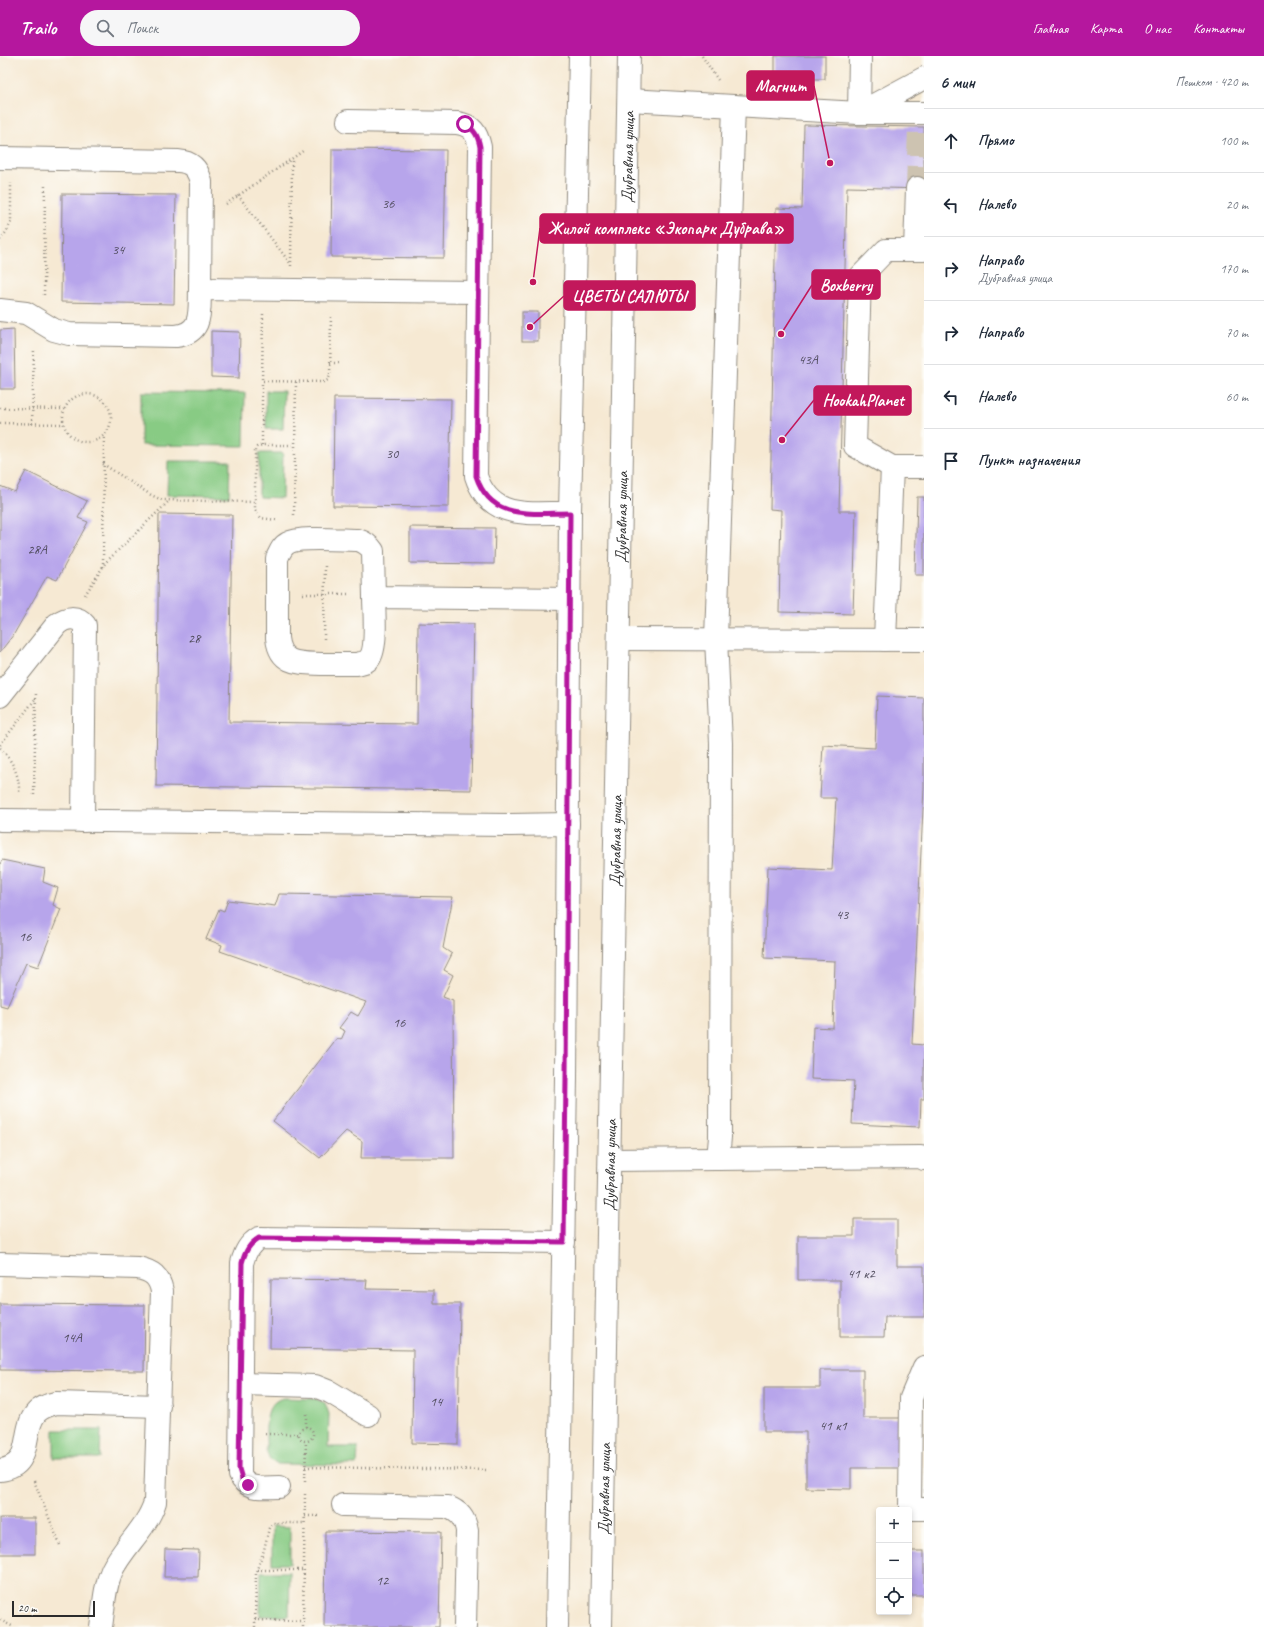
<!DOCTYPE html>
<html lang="ru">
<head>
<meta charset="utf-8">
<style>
  body { margin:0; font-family:Caveat,sans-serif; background:#f6f6f7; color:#1f2937 }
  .controls { position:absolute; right:12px; bottom:12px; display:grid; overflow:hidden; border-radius:4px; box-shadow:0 2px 6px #0003 }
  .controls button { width:36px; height:36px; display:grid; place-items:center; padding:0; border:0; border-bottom:1px solid #e0e1e3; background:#fff; color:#1f2937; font:20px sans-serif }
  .scale { position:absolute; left:12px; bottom:10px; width:83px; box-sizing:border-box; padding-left:4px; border:2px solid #2b2b2b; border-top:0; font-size:11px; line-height:14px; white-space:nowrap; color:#2b2b2b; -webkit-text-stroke:3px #fdfcf7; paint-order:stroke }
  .stop { position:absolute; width:12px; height:12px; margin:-9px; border:3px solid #b5179e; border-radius:50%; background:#fff }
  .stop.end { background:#b5179e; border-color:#fff; box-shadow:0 1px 4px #0008 }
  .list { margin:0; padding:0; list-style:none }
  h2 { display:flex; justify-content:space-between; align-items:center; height:52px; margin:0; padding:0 16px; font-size:17px }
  h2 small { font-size:13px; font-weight:400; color:#747a83 }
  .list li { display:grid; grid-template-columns:26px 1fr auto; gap:12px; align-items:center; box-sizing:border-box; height:64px; padding:0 16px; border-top:1px solid #e0e1e3 }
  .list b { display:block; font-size:15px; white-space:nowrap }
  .list p { margin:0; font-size:13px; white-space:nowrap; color:#747a83 }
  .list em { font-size:13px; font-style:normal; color:#747a83 }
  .icon { flex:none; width:22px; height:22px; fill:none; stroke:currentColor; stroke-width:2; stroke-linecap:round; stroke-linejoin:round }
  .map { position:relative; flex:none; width:924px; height:1571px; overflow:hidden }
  header { display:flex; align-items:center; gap:24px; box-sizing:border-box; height:56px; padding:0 20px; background:#b5179e; color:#fff }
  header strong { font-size:19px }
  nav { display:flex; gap:22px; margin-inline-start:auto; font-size:14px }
  .search { width:280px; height:36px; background:#f6f6f7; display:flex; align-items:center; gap:10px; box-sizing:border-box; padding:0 14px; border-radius:22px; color:#747a83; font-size:15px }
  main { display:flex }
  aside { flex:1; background:#fff }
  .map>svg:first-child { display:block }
  .green { fill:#88cb84; stroke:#5a7b58 }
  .building { fill:#b7a5eb }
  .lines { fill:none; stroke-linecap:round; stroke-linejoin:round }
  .minor-tunnel { stroke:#cdc3b1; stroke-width:22; stroke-dasharray:22 11; stroke-linecap:butt }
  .minor-casing { stroke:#908a7f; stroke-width:24 }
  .path { stroke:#908a7f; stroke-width:2.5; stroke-dasharray:1 3; stroke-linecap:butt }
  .minor { stroke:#fff; stroke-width:22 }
  .route { stroke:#b5179e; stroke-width:5 }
  .labels { text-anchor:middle; stroke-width:4; stroke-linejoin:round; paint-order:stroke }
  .number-label { font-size:14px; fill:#4e4a5b }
  .street-label { font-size:16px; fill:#2b2b2b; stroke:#fdfcf7 }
  .leader { fill:none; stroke:#c2185b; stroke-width:1.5 }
  .callout-dot { fill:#c2185b; stroke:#fdfcf7; stroke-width:1.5 }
  .callout { fill:#c2185b; stroke:#c2185b; stroke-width:1.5 }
  .callout-label { font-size:17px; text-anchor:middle; font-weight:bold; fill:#fff }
</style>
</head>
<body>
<header>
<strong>Trailo</strong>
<div class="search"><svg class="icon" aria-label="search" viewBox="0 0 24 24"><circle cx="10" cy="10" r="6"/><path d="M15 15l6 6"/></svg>Поиск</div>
<nav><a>Главная</a><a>Карта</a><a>О нас</a><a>Контакты</a></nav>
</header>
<main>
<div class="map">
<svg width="924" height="1571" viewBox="0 0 924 1571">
  <rect width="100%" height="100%" fill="#fdfcf7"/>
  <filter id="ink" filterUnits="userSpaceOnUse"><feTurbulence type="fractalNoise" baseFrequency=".025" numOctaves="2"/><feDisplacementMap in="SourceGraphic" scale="8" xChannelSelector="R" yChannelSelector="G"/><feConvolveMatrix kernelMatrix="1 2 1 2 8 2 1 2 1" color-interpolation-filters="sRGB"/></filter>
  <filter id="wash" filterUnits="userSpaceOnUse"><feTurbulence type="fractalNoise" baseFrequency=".012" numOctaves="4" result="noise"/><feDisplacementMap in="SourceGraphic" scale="16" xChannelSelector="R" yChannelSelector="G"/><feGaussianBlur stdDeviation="0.9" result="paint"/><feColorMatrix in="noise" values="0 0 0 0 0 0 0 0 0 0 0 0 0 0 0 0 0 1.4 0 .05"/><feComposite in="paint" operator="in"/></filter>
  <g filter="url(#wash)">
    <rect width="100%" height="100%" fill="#f6e9d3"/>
    <!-- green -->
    <g class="green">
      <path d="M266,335h18l-1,38h-17z"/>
      <path d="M141,336l104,1 -1,53 -103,-1z"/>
      <path d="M259,397h24l-1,45 -23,-1z"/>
      <path d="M168,405h62l-1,35 -62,-1z"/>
      <path d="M283,1342l33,1 9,4 4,11 -1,33h30l-1,18 -81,-1c-6,-4 -8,-7 -10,-14 1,-18 -5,-46 17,-52z"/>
      <path d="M54,1374h47l-1,28h-46z"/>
      <path d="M272,1470l18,1v37h-18z"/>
      <path d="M261,1516h29l-1,44h-29z"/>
    </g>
    <g id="blocks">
      <!-- building -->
      <g class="building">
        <rect x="775" y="0" width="50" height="23"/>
        <path d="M804,69l120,2v62l-77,-2 -8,324h17l-3,103 -74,-2 2,-102 -11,-1 6,-301 26,1z"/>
        <path d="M332,93l114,1 -2,108 -113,-1z"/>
        <path d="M62,138l114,1 -2,109 -113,-2z"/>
        <rect x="522" y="256" width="16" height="29"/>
        <path d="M14,273l1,60h-15v-59z"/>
        <path d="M211,275l29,1 -1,46 -28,-1z"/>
        <path d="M334,342l117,1 -2,108 -116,-1z"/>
        <path d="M26,415l61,30 -9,17 10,4 -31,58 -10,-4 -33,58 -14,18v-166l15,6z"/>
        <path d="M917,441h7v78h-9z"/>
        <path d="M159,458l73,1 -3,207 188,2 1,-101 56,1 -3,166 -315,-4z"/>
        <path d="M410,471l85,1 -1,36 -84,-1z"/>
        <path d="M877,640l47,2v89l-12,257 12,1v54h-3l-1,28 -68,-3 2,-43 -43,-2 2,-52 20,1 2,-67 -71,-3 4,-91 64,3 4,-72h-16l3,-53 52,3z"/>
        <path d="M2,804l43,9 -2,13 15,6 -5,17 8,4 -23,58 -12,-4 -19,44 -7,-2v-141z"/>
        <path d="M279,838l174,3 -10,51 9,6 -8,16 9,5 -10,22 10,4 1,157h-93l1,-17 -16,-10 -26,27 -47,-37 64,-83 4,2 4,-9 -6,-3 12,-16 7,4 8,-14 -146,-51 2,-6 -16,-6 13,-30 5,2 4,-11 47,6z"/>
        <path d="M854,1163h43v47h27v51h-39l-1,20h-44v-57h-42v-44h56z"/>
        <path d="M271,1223l96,1 -1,9 68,1v14h26l-2,140 -46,-1 1,-93 -143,-2z"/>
        <path d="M0,1248l145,1 -1,66 -144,-1z"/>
        <path d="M820,1314h43v48h38v50h-50v21l-45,-1v-56h-42v-44h56z"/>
        <rect x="0" y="1462" width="35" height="36"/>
        <path d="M325,1475l116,1 -2,95h-115z"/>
        <path d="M165,1493l34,1 -1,27h-34z"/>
        <rect x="909" y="1495" width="15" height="44"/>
      </g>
    </g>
  </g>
  <g filter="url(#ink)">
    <use href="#blocks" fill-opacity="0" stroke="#908a7f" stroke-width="1"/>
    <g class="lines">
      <!-- minor-tunnel -->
      <path class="minor-tunnel" d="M917,132l2,-61"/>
      <!-- minor casing -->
      <g class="minor-casing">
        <g id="minor">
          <path d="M860,0l-1,57h65"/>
          <path d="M629,44l230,13 65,-35"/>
          <path d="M348,65l109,2c15,2 20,10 23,24l-4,329c15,46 55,36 94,37"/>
          <path d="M0,102l178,3c14,1 20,8 23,21l-1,107"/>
          <path d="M915,194l2,-62"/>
          <path d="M924,194h-38l-26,27 -5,169 37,21h32"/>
          <path d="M0,254l26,3 28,17 15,4 107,2c28,-3 23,-26 24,-47l278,3"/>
          <path d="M374,541c0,14 4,54 -6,63 -3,3 -8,3 -12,4 -12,0 -23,0 -35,0 -22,-1 -41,1 -44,-26v-80c3,-6 5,-12 11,-15 11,-7 54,-3 70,-3 7,2 11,5 15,11l1,46 195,2"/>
          <path d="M619,583l305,1"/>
          <path d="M885,584l7,-173"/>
          <path d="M0,640l57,-72c9,-7 20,-9 28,1l-2,196"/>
          <path d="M0,764l510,5 58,-1"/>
          <path d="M718,1103l2,-22 1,-394 -5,-104 18,-533"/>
          <path d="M610,1104l311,-3 3,2"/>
          <path d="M0,1208l138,4c14,3 21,8 24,23l-7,211c-8,26 -31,44 -43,68 -8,18 -8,37 -11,57"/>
          <path d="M924,1311l-13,31 -1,111h14"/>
          <path d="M241,1328l74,2 15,6 38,23"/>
          <path d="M0,1414c35,-4 20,-39 36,-57 5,-6 12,-8 20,-10l103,3"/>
          <path d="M279,1431c-15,0 -33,4 -39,-12l2,-212c3,-11 7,-19 17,-25l305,4"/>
          <path d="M343,1449l104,2c12,4 18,11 20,24l-2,96"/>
          <path d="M557,1571l9,-549 4,-565 10,-457"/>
          <path id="s1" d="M601,1571l28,-1571"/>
        </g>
      </g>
      <!-- path -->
      <g class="path">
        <path d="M702,0l16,24"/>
        <path d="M238,139l52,68"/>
        <path d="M226,148l77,-53"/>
        <path d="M0,184l7,-9 4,-9v-39"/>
        <path d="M291,210l1,-108"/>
        <path d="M44,239l1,-111"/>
        <path d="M263,258l-1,67 62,1 4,-2 2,-4 1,-61"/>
        <path d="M330,307h9"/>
        <circle cx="87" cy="362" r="24"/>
        <path d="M0,352l65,1"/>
        <path d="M0,367l64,1"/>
        <path d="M32,368l2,-76"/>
        <path d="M262,389v-64"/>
        <path d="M103,408l48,31 11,5 93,2"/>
        <path d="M294,459l2,-133"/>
        <path d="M276,464l-15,-2 -6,-8v-60l2,-3 5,-2h33"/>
        <path d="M103,511l1,-131"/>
        <path d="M303,538h47"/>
        <path d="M85,539l21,-33 63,-61"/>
        <path d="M324,583l1,-75"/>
        <path d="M0,689l36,-47"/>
        <path d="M0,692c13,13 20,28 19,46"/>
        <path d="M34,739l2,-103"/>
        <circle cx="306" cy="1378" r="7"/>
        <path d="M306,1371v-16"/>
        <path d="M265,1378h33"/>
        <path d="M305,1411l184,3"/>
        <path d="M34,1425l26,64"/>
        <path d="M305,1425l1,-40"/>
        <path d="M305,1460h15"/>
        <path d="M257,1514h47"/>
        <path d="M0,1564l14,7"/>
        <path d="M255,1564l48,1"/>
        <path d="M255,1571l1,-55 8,-22 5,-22 4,-5h32"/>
        <path d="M303,1571l2,-133"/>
      </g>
      <!-- minor -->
      <use href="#minor" class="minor"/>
    </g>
  </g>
  <g class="lines" filter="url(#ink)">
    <!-- route -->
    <path class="route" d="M248,1429l-6,-6 -3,-10 3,-206c3,-11 7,-19 17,-25l305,4 2,-164 4,-565c-39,0 -79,8 -94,-37l4,-329c-2,-11 -5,-17 -15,-23"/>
  </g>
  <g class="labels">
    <!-- number labels -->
    <g class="number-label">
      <text x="388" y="152">36</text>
      <text x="118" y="198">34</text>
      <text x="808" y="308">43А</text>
      <text x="392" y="402">30</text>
      <text x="37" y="498">28А</text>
      <text x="194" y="587">28</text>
      <text x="842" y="863">43</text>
      <text x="25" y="885">16</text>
      <text x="399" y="971">16</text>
      <text x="861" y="1222">41 к2</text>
      <text x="72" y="1286">14А</text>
      <text x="436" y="1350">14</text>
      <text x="833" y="1374">41 к1</text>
      <text x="382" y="1529">12</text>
    </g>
    <!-- street labels -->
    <g class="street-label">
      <text dy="6" stroke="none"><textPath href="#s1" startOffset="1470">Дубравная улица</textPath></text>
      <text dy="6" stroke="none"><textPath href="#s1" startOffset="1110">Дубравная улица</textPath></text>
      <text dy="6" stroke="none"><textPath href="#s1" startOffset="786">Дубравная улица</textPath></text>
      <text dy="6" stroke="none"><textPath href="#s1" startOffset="462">Дубравная улица</textPath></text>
      <text dy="6" stroke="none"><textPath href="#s1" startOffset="138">Дубравная улица</textPath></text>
    </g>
  </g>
  <!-- callouts -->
  <path class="leader" d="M830 107L814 30M533 226L540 172M781 278L812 229M530 271L564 240M782 384L814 344"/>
  <g class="callout-dot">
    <circle cx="830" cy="107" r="4"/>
    <circle cx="533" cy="226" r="4"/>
    <circle cx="781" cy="278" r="4"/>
    <circle cx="530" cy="271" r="4"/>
    <circle cx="782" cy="384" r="4"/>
  </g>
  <g class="callout">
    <rect x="747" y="15" width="67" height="29" rx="4"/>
    <rect x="540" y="158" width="253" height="29" rx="4"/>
    <rect x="812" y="214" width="68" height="29" rx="4"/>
    <rect x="564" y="225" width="131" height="29" rx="4"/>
    <rect x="814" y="330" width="97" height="29" rx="4"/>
  </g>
  <g class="callout-label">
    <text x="781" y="36">Магнит</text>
    <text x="666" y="178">Жилой комплекс «Экопарк Дубрава»</text>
    <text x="846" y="235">Boxberry</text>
    <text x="629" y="246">ЦВЕТЫ САЛЮТЫ</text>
    <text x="863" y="350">HookahPlanet</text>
  </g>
</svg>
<div class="controls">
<button>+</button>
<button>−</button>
<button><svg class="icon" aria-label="locate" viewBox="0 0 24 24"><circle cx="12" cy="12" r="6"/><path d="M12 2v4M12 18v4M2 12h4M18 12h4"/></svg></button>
</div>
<div class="scale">20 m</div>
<div class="stop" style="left:465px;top:68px"></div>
<div class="stop end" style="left:248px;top:1429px"></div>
</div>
<aside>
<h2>6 мин<small>Пешком · 420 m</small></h2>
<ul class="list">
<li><svg class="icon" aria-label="ahead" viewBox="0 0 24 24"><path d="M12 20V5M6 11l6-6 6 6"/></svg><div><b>Прямо</b></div><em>100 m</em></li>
<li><svg class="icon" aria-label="left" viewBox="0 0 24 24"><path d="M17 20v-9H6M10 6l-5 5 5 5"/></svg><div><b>Налево</b></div><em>20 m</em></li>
<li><svg class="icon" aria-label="right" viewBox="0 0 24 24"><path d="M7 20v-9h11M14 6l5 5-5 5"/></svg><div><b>Направо</b><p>Дубравная улица</p></div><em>170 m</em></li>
<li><svg class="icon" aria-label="right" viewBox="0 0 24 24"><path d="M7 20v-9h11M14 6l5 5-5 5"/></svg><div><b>Направо</b></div><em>70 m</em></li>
<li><svg class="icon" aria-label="left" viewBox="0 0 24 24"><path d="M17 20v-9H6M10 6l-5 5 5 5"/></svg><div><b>Налево</b></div><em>60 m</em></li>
<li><svg class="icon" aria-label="arrive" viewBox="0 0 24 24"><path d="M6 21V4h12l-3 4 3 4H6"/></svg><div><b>Пункт назначения</b></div></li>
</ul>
</aside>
</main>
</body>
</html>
